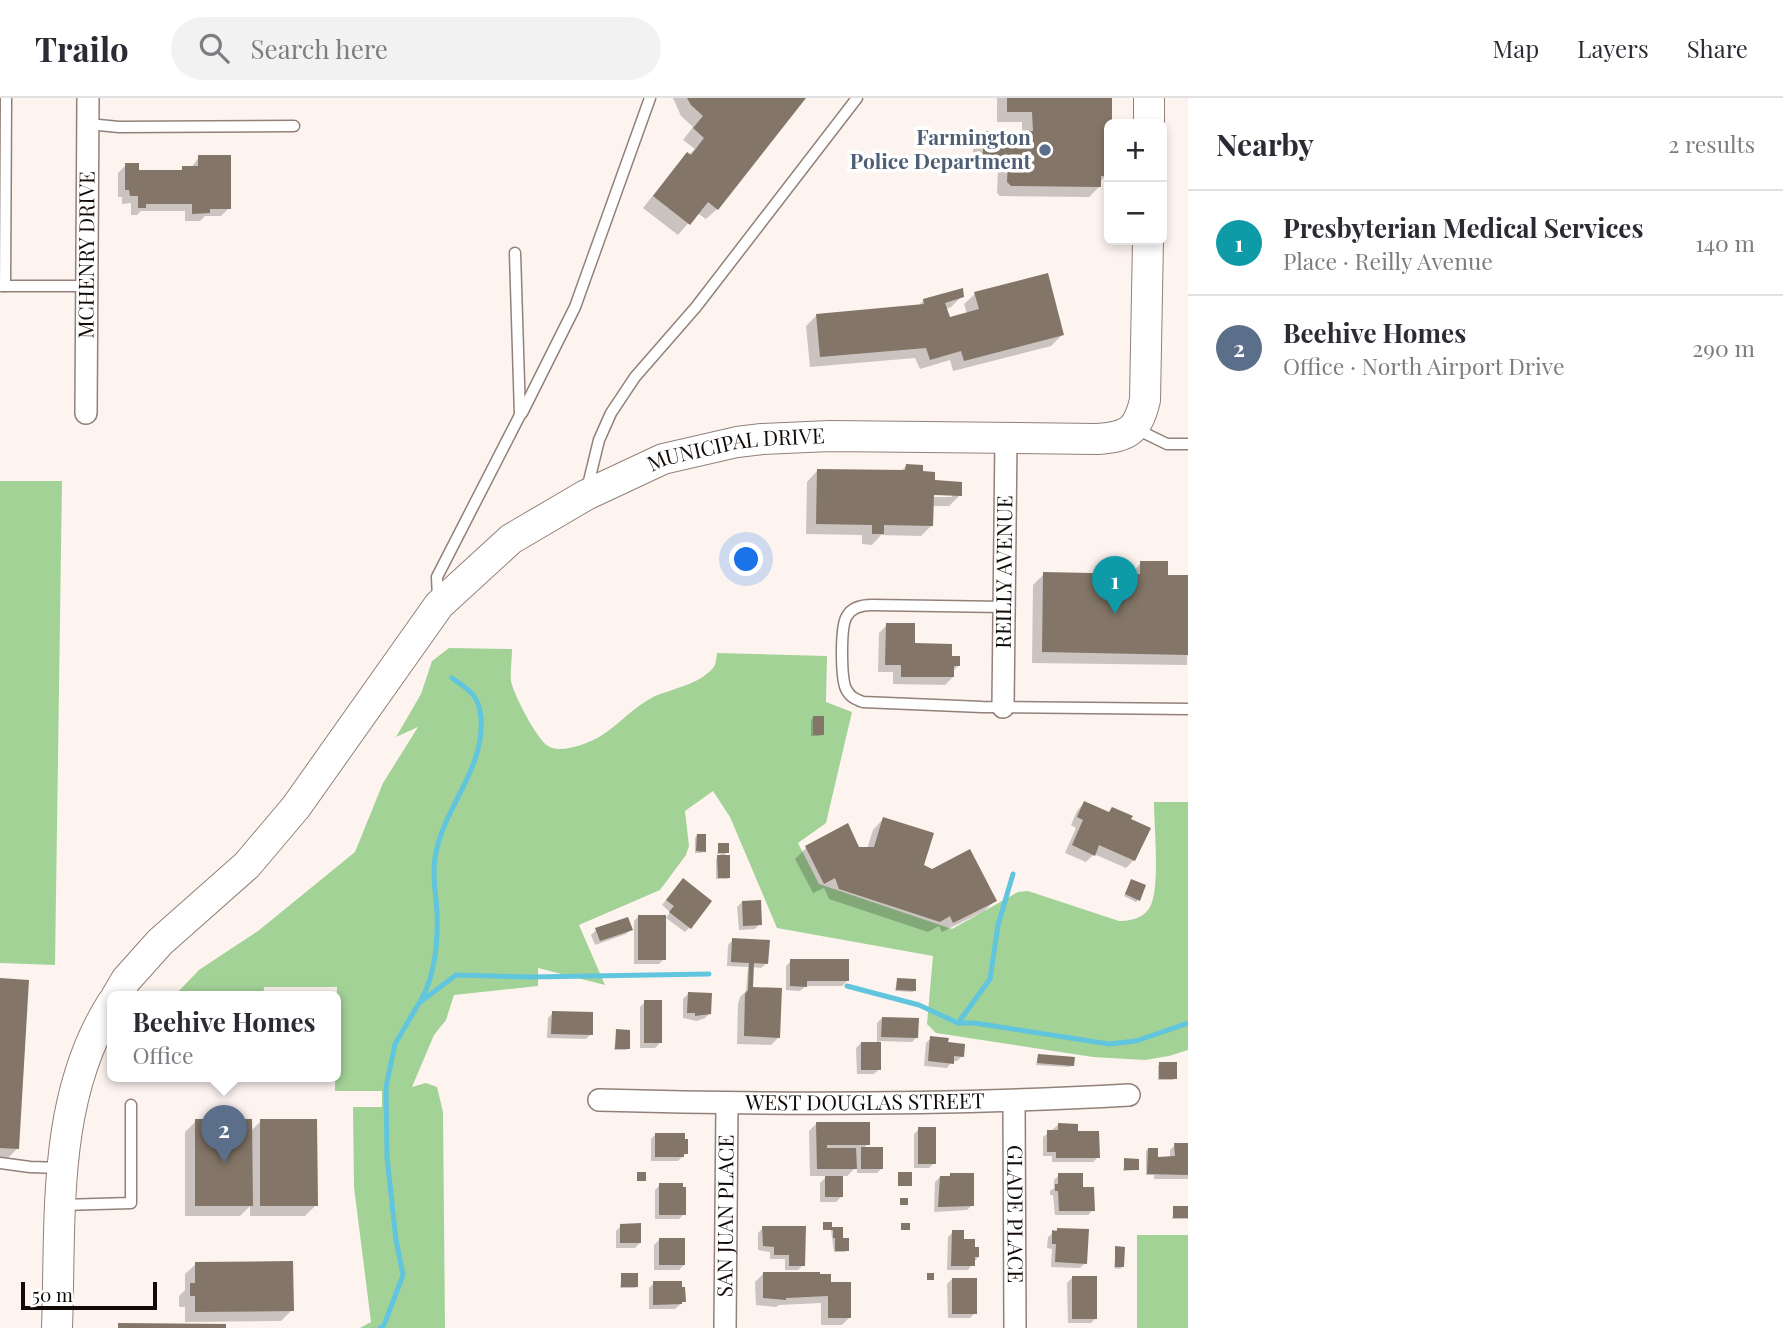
<!DOCTYPE html>
<html lang="en">
<head>
<meta charset="utf-8">
<style>
  body { margin:0; font-family:"Playfair Display",serif; background:#f2f2f3; color:#2b2b33 }
  .controls { position:absolute; right:21px; top:21px; display:grid; overflow:hidden; border-radius:10px; box-shadow:0 4px 10px #0003 }
  .controls button { width:63px; height:63px; display:grid; place-items:center; padding:0; border:0; border-bottom:2px solid #e1e1e2; background:#fff; color:#2b2b33; font:35px sans-serif }
  .scale { position:absolute; left:21px; bottom:18px; width:136px; box-sizing:border-box; padding-left:7px; border:4px solid #110a07; border-top:0; font-size:19px; line-height:24px; white-space:nowrap; color:#110a07; -webkit-text-stroke:5px #fff; paint-order:stroke }
  .you { position:absolute; left:747px; top:462px; width:24px; height:24px; margin:-18px; border:5px solid #fff; border-radius:50%; background:#1a73e8; box-shadow:0 0 0 10px #1a73e833 }
  .badge { display:grid; place-items:center; width:46px; height:46px; border-radius:50%; background:#0f766e; color:#fff; font-size:23px; font-weight:700 }
  .pin { position:absolute; translate:-50% -58px; filter:drop-shadow(0 2px 4px #0008) }
  .pin::after { content:''; position:absolute; top:37px; width:24px; height:21px; background:inherit; clip-path:polygon(0 0,100% 0,50% 100%) }
  .popup { position:absolute; left:107px; top:893px; width:234px; height:91px; box-sizing:border-box; display:grid; place-content:center; border-radius:10px; background:#fff; filter:drop-shadow(0 2px 5px #0005); font-size:23px; white-space:nowrap; color:#7c7c81 }
  .popup b { font-size:26px; color:#2b2b33 }
  .popup::after { content:''; position:absolute; left:50%; top:100%; margin-left:-14px; border:14px solid transparent; border-top-color:#fff }
  .list { margin:0; padding:0; list-style:none }
  h2 { display:flex; justify-content:space-between; align-items:center; height:91px; margin:0; padding:0 28px; font-size:30px }
  h2 small { font-size:23px; font-weight:400; color:#7c7c81 }
  .list li { display:grid; grid-template-columns:46px 1fr auto; gap:21px; align-items:center; box-sizing:border-box; height:105px; padding:0 28px; border-top:2px solid #e1e1e2 }
  .list b { display:block; font-size:26px; white-space:nowrap }
  .list p { margin:0; font-size:23px; white-space:nowrap; color:#7c7c81 }
  .list em { font-size:23px; font-style:normal; color:#7c7c81 }
  .icon { flex:none; width:38px; height:38px; fill:none; stroke:currentColor; stroke-width:2; stroke-linecap:round; stroke-linejoin:round }
  .map { position:relative; flex:none; width:1188px; height:1230px; overflow:hidden }
  header { display:flex; align-items:center; gap:42px; box-sizing:border-box; height:98px; padding:0 35px; background:#fff; border-bottom:2px solid #e1e1e2 }
  header strong { font-size:33px }
  nav { display:flex; gap:38px; margin-inline-start:auto; font-size:24px }
  .search { width:490px; height:63px; background:#f2f2f3; display:flex; align-items:center; gap:18px; box-sizing:border-box; padding:0 24px; border-radius:38px; color:#7c7c81; font-size:26px }
  main { display:flex }
  aside { flex:1; background:#fff }
  .map>svg:first-child { display:block }
  .green { fill:#a3d297 }
  .shadow { fill:#0003; fill-rule:evenodd }
  .lines { fill:none; stroke-linecap:round; stroke-linejoin:round }
  .stream { stroke:#61c5dd; stroke-width:5 }
  .building { fill:#837567 }
  .service-casing { stroke:#938078; stroke-width:13 }
  .minor-casing { stroke:#938078; stroke-width:24 }
  .secondary-casing { stroke:#938078; stroke-width:32 }
  .service { stroke:#fff; stroke-width:10 }
  .minor { stroke:#fff; stroke-width:21 }
  .secondary { stroke:#fff; stroke-width:30 }
  .service-dot { fill:#5c6f8a; stroke:#fff; stroke-width:2.5 }
  .labels { text-anchor:middle; stroke-width:7; stroke-linejoin:round; paint-order:stroke }
  .service-label { font-size:21px; font-weight:bold; fill:#4e5e75; stroke:#fff; text-anchor:end }
  .street-label { font-size:21px; fill:#110a07; stroke:#fff }
</style>
</head>
<body>
<header>
<strong>Trailo</strong>
<div class="search"><svg class="icon" aria-label="search" viewBox="0 0 24 24"><circle cx="10" cy="10" r="6"/><path d="M15 15l6 6"/></svg>Search here</div>
<nav><a>Map</a><a>Layers</a><a>Share</a></nav>
</header>
<main>
<div class="map">
<svg width="1188" height="1230" viewBox="0 0 1188 1230">
  <rect width="100%" height="100%" fill="#fdf4f0"/>
  <!-- green -->
  <g class="green">
    <path d="M0,383h62l-7,484 -55,-2z"/>
    <path d="M449,550l63,1c0,11 -2,22 -1,32 2,12 26,59 37,65 12,8 39,-2 51,-9 20,-12 35,-31 56,-41 17,-7 40,-11 54,-24 7,-5 7,-11 8,-19l110,3 -1,46 26,10 -26,111 -28,20 21,41 133,45 66,-37 10,-1 91,30c12,0 26,-3 32,-16 9,-22 3,-77 3,-103h34v248l-19,6 -24,4 -52,-3 -157,-24 -9,-9 6,-68 -156,-28 -47,-111 -17,-26 -28,20 4,35 -3,9 -26,35 -81,35 26,60 -67,-17v18l-84,9 -8,25 -12,15 -22,52 14,-4 11,4 6,25 2,216h-85l11,-6 -17,-135 -1,-80h29v-16h-47l2,-104h-73l-1,10h-90l26,-27 59,-39 97,-79 28,-69 35,-56 -22,10 25,-43 11,-33z"/>
    <rect x="1137" y="1137" width="51" height="93"/>
  </g>
  <!-- shadow -->
  <g class="shadow">
    <path d="M673,0h131l-87,111 -11,10 -9,-6 -19,22 -35,-27 34,-43 18,-16 -12,-9 10,-13 -12,-11z"/>
    <path d="M997,0h113l-1,41 -3,4v32l-6,7v4l-11,11 -89,-1 -3,-3 1,-23h-25v-27l11,-10h38v-11h-25z"/>
    <path d="M199,59l30,51 -8,8h-16l-5,5h-15v-10h-44l-4,4h-6v-12l-9,1v-7h-4v-24l8,-8 11,7 43,-1 3,-3h8z"/>
    <path d="M975,196l87,41 -11,11 -98,25 -3,-11 -30,9 -5,-11 -105,9 -4,-41 11,-11 101,-9 6,-6 38,-4 -11,11 -5,2 3,10 18,-5 -3,-10z"/>
    <path d="M906,368l54,29 -11,11h-17v19l-11,11 -40,-1 -9,10 -10,-1v-9l-56,-1 1,-52 10,-11 83,1zM925,396h27v3h-27z"/>
    <path d="M1141,465l25,14h22l-1,88 -155,-2 1,-78 11,-11 86,1z"/>
    <path d="M887,527l26,20 37,13 8,8 -5,5v6l-8,8 -52,-1v-12h-15l1,-39z"/>
    <path d="M813,620l9,16 -2,2h-9v-16z"/>
    <path d="M1084,705l24,10 4,-4 22,51 -8,8 -32,-14 -8,8 -21,-9 11,-25 -5,-3 6,-14z"/>
    <path d="M883,721l38,47 74,35 -11,10 -42,21 -3,-6 -11,6 -99,-33 -5,-11 -11,5 -18,-34 11,-11 41,-22 11,22 9,1 6,-19z"/>
    <path d="M697,737l7,16 -2,2h-7v-15z"/>
    <path d="M719,747l8,7 -4,5 6,20 -2,2h-11v-20l5,-5h-4z"/>
    <path d="M1130,785l8,17 -2,2 -12,-6z"/>
    <path d="M678,787l11,43 -4,4 -19,-14 4,-6 -8,-7z"/>
    <path d="M742,804l18,22 -5,5 -16,1 -2,-23z"/>
    <path d="M639,818l25,43 -5,5h-25v-43z"/>
    <path d="M631,831l-5,5 -31,11 -4,-10 5,-5z"/>
    <path d="M733,842l34,23 -6,5 -9,-1 -1,22 28,48 -8,8 -34,-1 1,-40 2,-7 6,-6 2,-24 -21,-1 1,-21z"/>
    <path d="M791,863l56,20 -5,5h-36l-6,5 -14,-1v-24z"/>
    <path d="M0,882l17,169 -10,10h-7z"/>
    <path d="M897,882l18,10 -2,2 -18,-1z"/>
    <path d="M688,896l22,19 -5,5 -8,3 -14,-3v-19z"/>
    <path d="M645,904l15,41 -5,5h-15v-41z"/>
    <path d="M553,915l38,21 -5,5 -39,-1 1,-20z"/>
    <path d="M882,920l35,19 -5,5 -33,-1v28l-5,5h-17l-1,-26 5,-5h16v-20z"/>
    <path d="M617,933l11,17 -2,2h-12z"/>
    <path d="M931,940l15,5 16,13 -5,5h-5l-5,7 -23,-2 2,-23z"/>
    <path d="M1038,958l34,9 -2,2 -34,-2z"/>
    <path d="M1160,966l15,14 -2,2h-15v-14z"/>
    <path d="M196,1023l55,10 10,-10 55,84 -11,11h-55v-10l-10,10h-55v-84z"/>
    <path d="M817,1025l51,21 -4,4 18,20 -5,5h-20v-7l-10,10h-6v21l-5,5h-16v-19l7,-7h-17l-1,-45z"/>
    <path d="M1058,1027l19,8 21,24 -5,5h-41v-6h-9v-19z"/>
    <path d="M919,1031l15,34 -5,5h-15v-34z"/>
    <path d="M656,1036l30,19 -8,8h-27v-22z"/>
    <path d="M1175,1047h13v34h-34v-4h-8v-24l2,-2 8,12 14,-3v-8z"/>
    <path d="M1125,1062l13,10 -15,1z"/>
    <path d="M951,1077l21,30 -5,5 -33,2 1,-30 5,-5h8z"/>
    <path d="M1059,1077l23,14 11,21 -5,5h-33l-2,-20h-3v-4l4,-3v-8z"/>
    <path d="M660,1087l24,29 -5,5h-24v-29z"/>
    <path d="M1174,1110h14v11h-16z"/>
    <path d="M621,1128l19,17 -5,5h-19v-17z"/>
    <path d="M763,1130l40,37 -5,5h-13v-11h-15v-7l-12,-2v-17z"/>
    <path d="M833,1131l14,21 -2,2h-11l-3,-22z"/>
    <path d="M1058,1131l27,34 -5,5 -29,-1 1,-18 -5,-1 1,-11z"/>
    <path d="M953,1134l20,17 5,8 -10,13h-21l1,-33z"/>
    <path d="M659,1142l25,25 -5,5h-25v-25z"/>
    <path d="M1116,1150l6,19 -2,2 -6,-1z"/>
    <path d="M196,1166l96,46 -11,11 -96,1v-15h-6v-11l6,-6v-16z"/>
    <path d="M622,1176l15,12 -2,2h-15z"/>
    <path d="M763,1176l67,9 20,34 -8,8h-21v-22l-42,2 -3,2 -20,-2 -1,-23z"/>
    <path d="M1072,1180l24,40 -5,5h-23l-1,-40z"/>
    <path d="M952,1181l23,34 -5,5h-22l-1,-34z"/>
    <path d="M654,1185l27,6 3,12 -9,8h-26v-21z"/>
  </g>
  <g class="lines">
    <!-- stream -->
    <g class="stream">
      <path d="M847,888l72,19 39,18h16l135,21 27,-3 52,-18"/>
      <path d="M421,902c14,-25 17,-60 16,-88 -1,-18 -5,-36 -2,-54 7,-49 50,-88 46,-140 -2,-23 -12,-28 -29,-40"/>
      <path d="M958,925l32,-44 8,-54 15,-51"/>
      <path d="M380,1230l4,-3 19,-50 -7,-35 -9,-83 -1,-70 9,-43 24,-41 37,-28 75,2 178,-3"/>
    </g>
  </g>
  <!-- building -->
  <g class="building">
    <path d="M687,0h119l-88,112 -10,-8 -18,23 -37,-29 34,-44 4,3 13,-17 -11,-10 10,-12 -12,-11z"/>
    <path d="M1007,0h105v26h-3l-2,16 1,36h-7v11l-90,-1 -4,-4 1,-22h-25v-29h50l-1,-19h-25z"/>
    <path d="M198,57h33v54h-21v4l-18,1v-10h-46v4h-8v-12h-8l-1,-6h-4v-27h14v7h43v-4h16z"/>
    <path d="M1048,175l16,62 -100,26 -3,-10 -31,9 -4,-12 -106,9 -4,-43 108,-10 -1,-5 40,-11 1,9 -19,6 5,14 29,-8 -5,-17z"/>
    <path d="M906,366l17,1v6l12,1v8l27,2v14l-28,-1 -1,31 -49,-1v9h-12v-9l-56,-1 1,-55 88,1z"/>
    <path d="M1140,463h28v14h20v80l-146,-3 1,-80 97,2z"/>
    <path d="M886,525h29v20l37,1v12h8v10h-6v11h-53v-12h-16z"/>
    <rect x="813" y="618" width="11" height="19"/>
    <path d="M1084,703l25,11 3,-5 21,9 -2,3 20,9 -16,33 -36,-16 -4,11 -23,-11 11,-25 -6,-3z"/>
    <path d="M883,719l51,16 -10,32 8,4 38,-20 27,52 -44,22 -3,-7 -10,6 -101,-33 -4,-11 -11,6 -19,-38 43,-23 11,24h15z"/>
    <path d="M697,736h9v18l-10,-1z"/>
    <rect x="718" y="745" width="11" height="10"/>
    <path d="M717,757h13v23h-12z"/>
    <path d="M683,780l29,23 -21,28 -22,-17 5,-6 -8,-6z"/>
    <path d="M1131,781l15,6 -6,16 -15,-7z"/>
    <path d="M761,802l1,25 -19,1 -1,-25z"/>
    <rect x="638" y="817" width="28" height="45"/>
    <path d="M628,819l5,13 -33,11 -5,-13z"/>
    <path d="M732,840l38,2 -2,24 -14,-1 -1,24 29,1 -2,50 -36,-2 1,-42 3,-4 1,-27 -18,-1z"/>
    <path d="M790,861h59v22h-42v6l-17,-1z"/>
    <path d="M0,880l29,2 -10,169 -19,-1z"/>
    <path d="M897,880l19,1v12l-20,-1z"/>
    <path d="M688,894l24,1 -1,21 -16,2v-3h-8z"/>
    <rect x="644" y="902" width="18" height="43"/>
    <path d="M552,913l41,1v23l-42,-1z"/>
    <path d="M882,919l37,1 -1,20 -37,-1z"/>
    <path d="M616,931l14,1v19h-15z"/>
    <path d="M930,938l19,2 -1,4 17,2 -1,13 -10,-1v8l-26,-3z"/>
    <rect x="861" y="944" width="20" height="28"/>
    <path d="M1038,956l37,3 -1,9 -37,-3z"/>
    <rect x="1159" y="964" width="18" height="17"/>
    <path d="M195,1021h57l1,87h-58z"/>
    <path d="M260,1021h57l1,87h-58z"/>
    <path d="M816,1024h54v23h-43v3h29l1,21h-40z"/>
    <path d="M1058,1025l20,1v7h21l1,27h-44v-6h-9v-22h11z"/>
    <rect x="918" y="1029" width="18" height="37"/>
    <path d="M655,1035h30v6h3v15h-4v3h-29z"/>
    <path d="M1174,1045h14v32l-41,-1 1,-26h10v9l17,-1z"/>
    <rect x="861" y="1049" width="22" height="22"/>
    <path d="M1124,1060l15,1v11h-15z"/>
    <rect x="637" y="1074" width="9" height="9"/>
    <rect x="898" y="1074" width="14" height="14"/>
    <path d="M950,1075h24v33l-36,1 2,-31h10z"/>
    <path d="M1058,1075h25v14h11l1,24h-36l-1,-20h-3v-7h3z"/>
    <rect x="825" y="1078" width="18" height="21"/>
    <path d="M659,1085h24v4h3v28h-27z"/>
    <rect x="900" y="1100" width="8" height="7"/>
    <rect x="1173" y="1108" width="15" height="12"/>
    <path d="M823,1124h9v5h11v11h6v13h-14v-13h-2v-8h-10z"/>
    <path d="M641,1125v20h-21v-19z"/>
    <rect x="901" y="1125" width="9" height="7"/>
    <path d="M762,1128h44l-1,40h-16v-11h-15v-8l-11,-1z"/>
    <path d="M1057,1130l32,1 -2,35 -32,-2 1,-18h-4v-14l5,1z"/>
    <path d="M952,1132h12v9h11v8h4v10h-4v9h-24z"/>
    <rect x="659" y="1140" width="26" height="27"/>
    <path d="M1115,1148l10,1 -1,20h-9z"/>
    <path d="M293,1163l1,50 -99,1v-16h-5v-13h5v-21z"/>
    <path d="M763,1174h57v2h11v8h20v36h-23v-22l-42,2v2l-23,-2z"/>
    <rect x="621" y="1175" width="17" height="14"/>
    <rect x="927" y="1175" width="7" height="7"/>
    <rect x="1072" y="1178" width="25" height="43"/>
    <rect x="952" y="1180" width="25" height="36"/>
    <path d="M653,1183h29v6h3l1,15h-4v2l-29,1z"/>
    <path d="M118,1225l108,1v4h-108z"/>
  </g>
  <g class="lines">
    <!-- service casing -->
    <g class="service-casing">
      <g id="service">
        <path d="M88,26l31,3 175,-1"/>
        <path d="M0,188h88"/>
        <path d="M5,188l1,-188"/>
        <path d="M522,315l53,-106 75,-209"/>
        <path d="M1134,330l33,16h21"/>
        <path d="M587,391l12,-49 12,-27 24,-36 61,-70 161,-209"/>
        <path d="M438,500l-1,-21 83,-162 -5,-162"/>
        <path d="M1004,509l-132,-2c-10,0 -20,2 -25,11 -7,10 -6,62 -1,73 4,8 9,10 17,13l119,5 206,2"/>
        <path d="M0,1065l30,4 30,1"/>
        <path d="M62,1107l69,-2v-98"/>
      </g>
    </g>
    <!-- minor casing -->
    <g class="minor-casing">
      <g id="minor">
        <path id="s1" d="M86,315l2,-315"/>
        <path id="s2" d="M1003,609l3,-269"/>
        <path id="s3" d="M599,1002c177,5 354,5 530,-5"/>
        <path id="s4" d="M1014,1004l1,226"/>
        <path id="s5" d="M725,1230l2,-224"/>
      </g>
    </g>
    <!-- secondary casing -->
    <g class="secondary-casing">
      <g id="secondary">
        <path d="M1149,26v-26"/>
        <path id="s6" d="M116,899l10,-17 34,-38 87,-77 49,-58 143,-202 72,-66 75,-44 77,-36 74,-17 25,-3 68,-3 267,3c31,-2 41,-8 48,-39l3,-160"/>
        <path d="M57,1230c4,-109 -6,-229 55,-325"/>
      </g>
    </g>
    <!-- service -->
    <use href="#service" class="service"/>
    <!-- minor -->
    <use href="#minor" class="minor"/>
    <!-- secondary -->
    <use href="#secondary" class="secondary"/>
  </g>
  <!-- markers -->
  <circle class="service-dot" cx="1045" cy="52" r="7"/>
  <g class="labels">
    <!-- service labels -->
    <g class="service-label">
      <text x="1031" y="47">Farmington<tspan x="1031" dy="24">Police Department</tspan></text>
    </g>
    <!-- street labels -->
    <g class="street-label">
      <text dy="7" stroke="none"><textPath href="#s1" startOffset="158">MCHENRY DRIVE</textPath></text>
      <text dy="7" stroke="none"><textPath href="#s6" startOffset="854">MUNICIPAL DRIVE</textPath></text>
      <text dy="7" stroke="none"><textPath href="#s2" startOffset="135">REILLY AVENUE</textPath></text>
      <text dy="7" stroke="none"><textPath href="#s3" startOffset="266">WEST DOUGLAS STREET</textPath></text>
      <text dy="7" stroke="none"><textPath href="#s4" startOffset="112">GLADE PLACE</textPath></text>
      <text dy="7" stroke="none"><textPath href="#s5" startOffset="112">SAN JUAN PLACE</textPath></text>
    </g>
  </g>
</svg>
<div class="controls">
<button>+</button>
<button>−</button>
</div>
<div class="scale">50 m</div>
<div class="you"></div>
<div class="pin badge" style="left:1115px;top:516px;background:#0f9aa8">1</div>
<div class="pin badge" style="left:224px;top:1065px;background:#5c6f8a">2</div>
<div class="popup"><b>Beehive Homes</b>Office</div>
</div>
<aside>
<h2>Nearby<small>2 results</small></h2>
<ul class="list">
<li><span class="badge" style="background:#0f9aa8">1</span><div><b>Presbyterian Medical Services</b><p>Place · Reilly Avenue</p></div><em>140 m</em></li>
<li><span class="badge" style="background:#5c6f8a">2</span><div><b>Beehive Homes</b><p>Office · North Airport Drive</p></div><em>290 m</em></li>
</ul>
</aside>
</main>
</body>
</html>
